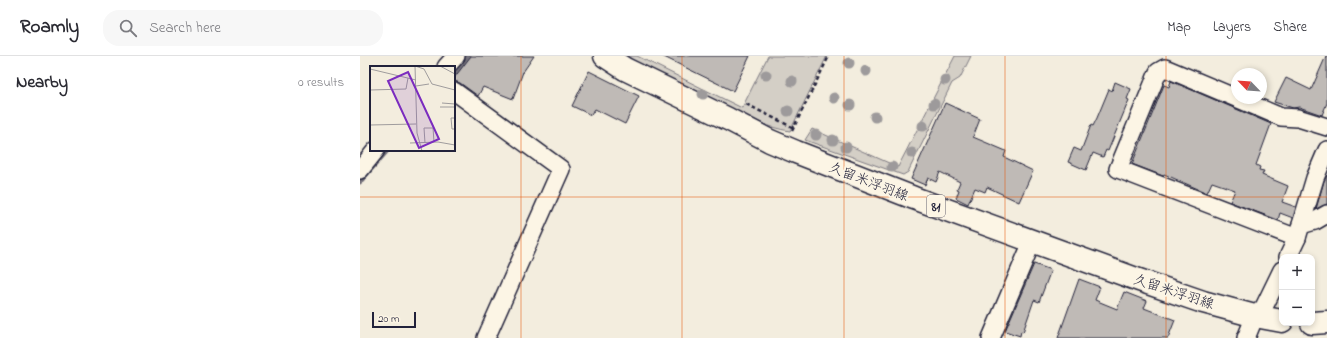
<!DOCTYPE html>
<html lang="en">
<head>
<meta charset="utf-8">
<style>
  body { margin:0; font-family:"Indie Flower","Klee One",sans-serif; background:#f7f7f7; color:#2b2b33 }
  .controls { position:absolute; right:12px; bottom:12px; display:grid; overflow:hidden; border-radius:8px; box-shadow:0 2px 6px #0003 }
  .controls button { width:36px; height:36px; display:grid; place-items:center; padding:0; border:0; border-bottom:1px solid #e1e1e2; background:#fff; color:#2b2b33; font:20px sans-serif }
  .compass { position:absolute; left:871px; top:12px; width:36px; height:36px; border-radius:50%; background:#fff; box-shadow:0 2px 6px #0003; rotate:295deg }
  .scale { position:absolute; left:12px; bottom:10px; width:44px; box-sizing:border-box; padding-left:4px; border:2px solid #22223b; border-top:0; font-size:11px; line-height:14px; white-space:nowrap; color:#22223b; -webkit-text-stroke:3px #fcf5e5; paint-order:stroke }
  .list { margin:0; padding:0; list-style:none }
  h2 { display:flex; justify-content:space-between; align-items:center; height:52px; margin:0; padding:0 16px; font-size:17px }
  h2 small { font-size:13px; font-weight:400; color:#7c7c81 }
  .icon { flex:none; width:22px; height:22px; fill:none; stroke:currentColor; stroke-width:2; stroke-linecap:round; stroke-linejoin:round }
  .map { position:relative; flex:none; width:967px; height:282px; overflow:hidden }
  header { display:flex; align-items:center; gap:24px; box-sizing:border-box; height:56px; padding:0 20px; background:#fff; border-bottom:1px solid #e1e1e2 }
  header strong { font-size:19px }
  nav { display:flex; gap:22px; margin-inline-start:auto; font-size:14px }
  .search { width:280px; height:36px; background:#f7f7f7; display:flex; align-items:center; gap:10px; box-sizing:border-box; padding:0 14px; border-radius:16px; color:#7c7c81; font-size:15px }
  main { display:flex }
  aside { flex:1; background:#fff }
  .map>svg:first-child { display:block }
  .green { fill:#d4cfc6; stroke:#7b7880 }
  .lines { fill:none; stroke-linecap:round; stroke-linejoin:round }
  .stream { stroke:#75727b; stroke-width:4.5 }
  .building { fill:#bfbab6; stroke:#22223b }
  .street-casing { stroke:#22223b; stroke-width:20 }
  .primary-casing { stroke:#22223b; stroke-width:25 }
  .path { stroke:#22223b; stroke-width:2.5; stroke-dasharray:4 3; stroke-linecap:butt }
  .street { stroke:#fcf5e5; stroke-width:17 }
  .primary { stroke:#fcf5e5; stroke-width:22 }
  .tree { fill:#9d9a9b }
  .grid { fill:none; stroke:#e8590c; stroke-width:1; stroke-opacity:0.55 }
  .labels { text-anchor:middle; stroke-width:4; stroke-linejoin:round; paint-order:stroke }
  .shield { fill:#fcf5e5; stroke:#63616e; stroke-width:1 }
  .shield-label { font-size:13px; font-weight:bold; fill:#22223b }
  .street-label { font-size:14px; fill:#22223b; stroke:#fcf5e5 }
  .inset-road { fill:none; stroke:#9f9c9d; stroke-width:1 }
  .view { fill:#7b2cbf; fill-opacity:0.15; stroke:#7b2cbf; stroke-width:2 }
  .inset-edge { fill:none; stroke:#22223b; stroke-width:2 }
</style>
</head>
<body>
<header>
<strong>Roamly</strong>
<div class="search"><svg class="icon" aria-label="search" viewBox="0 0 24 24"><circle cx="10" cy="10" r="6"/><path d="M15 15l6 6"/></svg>Search here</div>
<nav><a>Map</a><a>Layers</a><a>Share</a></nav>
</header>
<main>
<aside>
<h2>Nearby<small>0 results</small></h2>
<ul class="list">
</ul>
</aside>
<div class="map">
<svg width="967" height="282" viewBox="0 0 967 282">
  <rect width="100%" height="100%" fill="#f3edde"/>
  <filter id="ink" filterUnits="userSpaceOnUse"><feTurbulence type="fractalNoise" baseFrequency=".025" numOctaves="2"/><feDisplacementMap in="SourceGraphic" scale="8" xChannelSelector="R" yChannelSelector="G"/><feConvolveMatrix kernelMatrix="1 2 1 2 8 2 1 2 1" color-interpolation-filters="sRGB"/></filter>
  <g filter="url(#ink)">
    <!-- green -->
    <g class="green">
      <path d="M267,0h10l105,52 26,-52h59l-37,75c-23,-3 -45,-15 -66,-25 -33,-16 -66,-30 -97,-50z"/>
      <path d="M595,0h16l-11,22 -8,5 -44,89 -5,3 -98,-35 7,-11 86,38z"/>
    </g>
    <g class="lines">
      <!-- stream -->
      <g class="stream">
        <path d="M94,18l15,-18"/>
        <path d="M0,126l28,-32"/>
      </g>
    </g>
    <!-- building -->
    <g class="building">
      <path d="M111,0h63l-11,16 -10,27 -30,-12 -5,9 -18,-13 -6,-2v-3z"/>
      <path d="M302,0h88l-17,35z"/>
      <path d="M966,0h1v47l-5,12 -23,-8 -6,1 -19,-6 12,-24 25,12z"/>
      <path d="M229,15l50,25 -14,28 -30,-15 -4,6 -19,-9z"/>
      <path d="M811,25l100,43 -15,41 4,2 -1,3 5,1 -2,4 26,11 -6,16 14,5 -3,11 -13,-5 -2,7 -48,-18 5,-12 -23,-8 -5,11 -43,-19 -1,2 -31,-12 32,-79 5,2z"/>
      <path d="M755,26l16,7 -4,10 2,1 -21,51 -2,-1 -3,7 -10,-4 -7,17 -18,-8 6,-14 7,3 10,-26 2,1 4,-8 12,-29 3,2z"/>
      <path d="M585,47l35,16 -7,18 33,14 -2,6 29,14 -14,31 -32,-15 -2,5 -10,-4 -7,16 -12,-6 3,-8 -2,-1 3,-7 -20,-10 -4,10 -8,-4 -3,7 -14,-6z"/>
      <path d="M967,119v29l-11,5 8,-28z"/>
      <path d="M674,208l17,6 -12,32 -5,-2 -11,32 -2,-1 -1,5 -15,-5z"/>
      <path d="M719,223l21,8 -5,13 22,9 7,-17 23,9 -3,7 31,12 -7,18h-110z"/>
    </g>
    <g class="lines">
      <!-- street casing -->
      <g class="street-casing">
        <g id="street">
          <path d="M86,11l10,-11"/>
          <path d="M94,35l107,78 -75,169"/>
          <path d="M0,114l16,-20"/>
          <path d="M941,169l14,-4 12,-7"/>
          <path d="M937,182l-179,-69 40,-97 7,-4 116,49 17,1 29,9"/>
          <path d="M928,201l9,-19 18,-60 12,-28"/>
          <path d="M631,282l41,-96"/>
          <path d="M886,282l9,-22 9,-9 18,-37"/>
        </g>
      </g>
      <!-- primary casing -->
      <g class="primary-casing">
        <g id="primary">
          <path d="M245,0l20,13 103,50 42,22 26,11 118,46 225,82 64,22 52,14 27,5"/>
          <path d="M952,267l15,-1"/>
        </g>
      </g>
      <!-- path -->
      <g class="path">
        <path d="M386,48l48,24"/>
        <path d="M432,75l37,-75"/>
      </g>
      <!-- street -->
      <use href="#street" class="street"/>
      <!-- primary -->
      <use href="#primary" class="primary"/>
    </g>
    <!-- trees -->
    <g class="tree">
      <circle cx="489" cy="7" r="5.5"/>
      <circle cx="506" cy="15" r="5.5"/>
      <circle cx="406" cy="19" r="5.5"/>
      <circle cx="585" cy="24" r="5.5"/>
      <circle cx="432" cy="25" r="5.5"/>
      <circle cx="343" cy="38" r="5.5"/>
      <circle cx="474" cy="42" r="5.5"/>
      <circle cx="574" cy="48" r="5.5"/>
      <circle cx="490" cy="49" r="5.5"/>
      <circle cx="428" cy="55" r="5.5"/>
      <circle cx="515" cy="61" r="5.5"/>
      <circle cx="563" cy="70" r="5.5"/>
      <circle cx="456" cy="79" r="5.5"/>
      <circle cx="473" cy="84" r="5.5"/>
      <circle cx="486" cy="91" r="5.5"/>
      <circle cx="552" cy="97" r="5.5"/>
      <circle cx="532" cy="111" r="5.5"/>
    </g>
  </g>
  <!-- grid -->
  <path class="grid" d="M161,0v282M322,0v282M484,0v282M645,0v282M806,0v282M0,141h967"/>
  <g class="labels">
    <!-- shield labels -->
    <rect class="shield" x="567" y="139" width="18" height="22" rx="3"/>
    <g class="shield-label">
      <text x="576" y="155">81</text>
    </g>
    <!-- street labels -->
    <g class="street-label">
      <text transform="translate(509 125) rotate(21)" y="5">久留米浮羽線</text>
      <text transform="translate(814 235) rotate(18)" y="5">久留米浮羽線</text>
    </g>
  </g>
  <!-- overview -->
  <g transform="translate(10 10)">
    <rect width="85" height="85" fill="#f3edde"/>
    <path class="inset-road" d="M45,0l9,3 8,15 23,6M45,0l2,67 5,18M70,0l15,8M0,3l46,11M46,20l13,-2M0,24l36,-1 2,-11M72,37l13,1M70,41h15M85,52h-4l1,11h3M0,59l46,-1M40,77l28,-1 17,3M55,77l-1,-15h9l1,14"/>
    <path class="view" d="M38,6l31,67 -20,9 -31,-67z"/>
    <rect width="85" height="85" class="inset-edge"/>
  </g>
</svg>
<div class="controls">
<button>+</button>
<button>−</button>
</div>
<svg class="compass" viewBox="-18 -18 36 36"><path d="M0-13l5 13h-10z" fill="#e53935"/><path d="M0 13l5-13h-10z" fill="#7c7c81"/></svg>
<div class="scale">20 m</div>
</div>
</main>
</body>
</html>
